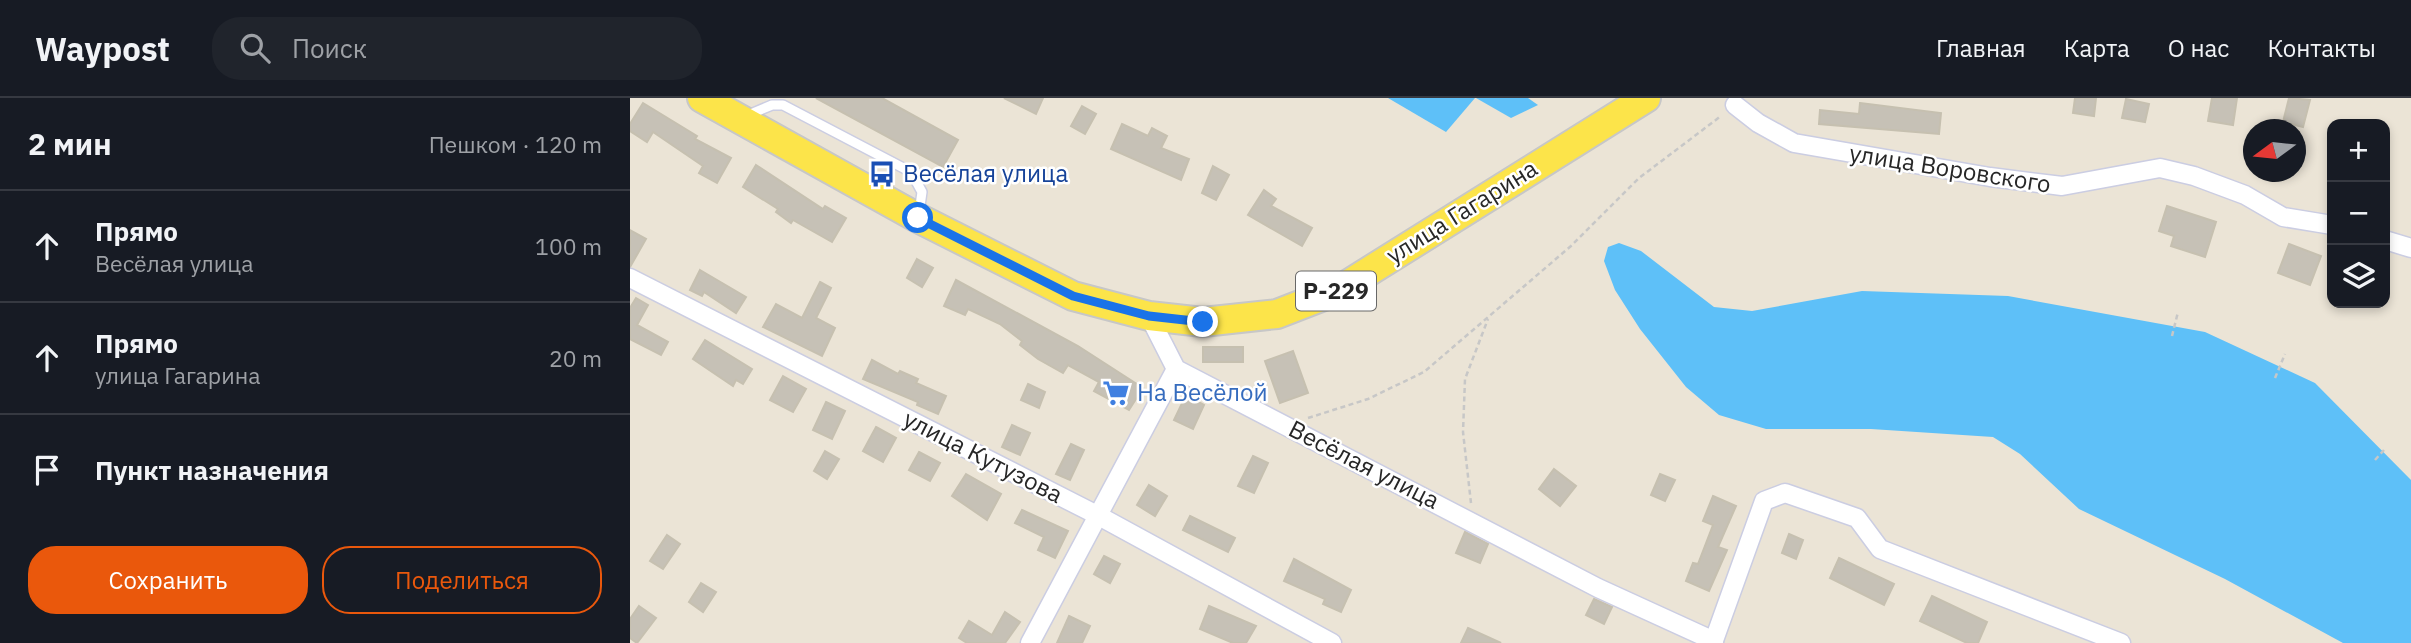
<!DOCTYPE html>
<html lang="ru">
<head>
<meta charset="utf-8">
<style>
  body { margin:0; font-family:"IBM Plex Sans",sans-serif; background:#20242c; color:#f1f3f6 }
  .controls { position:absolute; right:21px; top:21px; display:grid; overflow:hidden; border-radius:14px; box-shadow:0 4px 10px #0003 }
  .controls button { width:63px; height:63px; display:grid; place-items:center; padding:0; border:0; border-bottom:2px solid #363941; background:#171b24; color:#f1f3f6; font:35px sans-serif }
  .compass { position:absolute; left:1613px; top:21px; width:63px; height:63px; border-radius:50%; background:#171b24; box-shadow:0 4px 10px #0003; rotate:255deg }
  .stop { position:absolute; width:21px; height:21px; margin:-16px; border:5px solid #1a73e8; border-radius:50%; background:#fff }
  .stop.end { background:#1a73e8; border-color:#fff; box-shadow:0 2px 7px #0008 }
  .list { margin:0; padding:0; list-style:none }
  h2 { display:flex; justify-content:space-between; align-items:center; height:91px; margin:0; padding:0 28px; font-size:30px }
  h2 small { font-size:23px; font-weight:400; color:#9ea1a6 }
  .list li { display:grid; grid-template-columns:46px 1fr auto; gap:21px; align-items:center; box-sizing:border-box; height:112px; padding:0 28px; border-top:2px solid #363941 }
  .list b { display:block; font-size:26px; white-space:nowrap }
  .list p { margin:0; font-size:23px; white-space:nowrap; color:#9ea1a6 }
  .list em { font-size:23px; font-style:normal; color:#9ea1a6 }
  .actions { display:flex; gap:14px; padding:21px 28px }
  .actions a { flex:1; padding:16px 0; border:2px solid #ea580c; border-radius:28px; text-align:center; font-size:24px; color:#ea580c }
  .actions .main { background:#ea580c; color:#fff }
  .icon { flex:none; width:38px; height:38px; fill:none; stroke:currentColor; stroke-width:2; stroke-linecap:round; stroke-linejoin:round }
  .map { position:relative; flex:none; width:1781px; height:545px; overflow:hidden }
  header { display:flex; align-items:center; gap:42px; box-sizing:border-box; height:98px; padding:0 35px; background:#171b24; border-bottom:2px solid #363941 }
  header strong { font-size:33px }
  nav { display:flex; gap:38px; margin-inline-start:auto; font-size:24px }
  .search { width:490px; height:63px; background:#20242c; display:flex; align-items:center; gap:18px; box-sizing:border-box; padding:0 24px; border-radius:28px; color:#9ea1a6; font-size:26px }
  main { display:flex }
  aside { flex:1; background:#171b24 }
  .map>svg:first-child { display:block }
  .water { fill:#5ec0f8 }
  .building { fill:#c6c1b6; stroke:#c6c0b0; stroke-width:2 }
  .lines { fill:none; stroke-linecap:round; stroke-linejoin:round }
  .service-casing { stroke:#cbcde2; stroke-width:12 }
  .minor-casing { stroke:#cbcde2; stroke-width:21 }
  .primary-casing { stroke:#c7c7c7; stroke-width:32 }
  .path { stroke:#c7c7c7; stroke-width:2.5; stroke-dasharray:5 3.5; stroke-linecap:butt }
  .service { stroke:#fff; stroke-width:9 }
  .minor { stroke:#fff; stroke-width:18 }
  .primary { stroke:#fce44a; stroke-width:28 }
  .route { stroke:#1a73e8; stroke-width:9 }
  .labels { text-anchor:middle; stroke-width:5; stroke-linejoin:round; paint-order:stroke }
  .shield { fill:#fff; stroke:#686868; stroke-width:2 }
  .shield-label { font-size:23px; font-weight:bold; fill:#272727 }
  .street-label { font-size:24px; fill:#272727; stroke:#fff }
  .transit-label { font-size:24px; fill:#164399; stroke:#fff; text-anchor:start }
  .shop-label { font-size:24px; fill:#366cbe; stroke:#fff; text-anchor:start }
</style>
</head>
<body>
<header>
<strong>Waypost</strong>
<div class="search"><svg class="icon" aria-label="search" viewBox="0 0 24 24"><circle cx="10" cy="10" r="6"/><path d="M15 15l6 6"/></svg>Поиск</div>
<nav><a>Главная</a><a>Карта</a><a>О нас</a><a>Контакты</a></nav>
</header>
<main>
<aside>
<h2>2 мин<small>Пешком · 120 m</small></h2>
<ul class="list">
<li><svg class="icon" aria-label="ahead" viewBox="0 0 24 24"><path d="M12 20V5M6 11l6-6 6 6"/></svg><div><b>Прямо</b><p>Весёлая улица</p></div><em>100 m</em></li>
<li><svg class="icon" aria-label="ahead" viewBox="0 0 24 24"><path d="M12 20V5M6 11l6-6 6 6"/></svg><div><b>Прямо</b><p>улица Гагарина</p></div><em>20 m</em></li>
<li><svg class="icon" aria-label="arrive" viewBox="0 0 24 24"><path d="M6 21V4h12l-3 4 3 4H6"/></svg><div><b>Пункт назначения</b></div></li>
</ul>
<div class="actions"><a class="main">Сохранить</a><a>Поделиться</a></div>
</aside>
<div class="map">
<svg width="1781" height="545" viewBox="0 0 1781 545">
  <rect width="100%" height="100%" fill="#ebe4d6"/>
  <!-- water -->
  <g class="water">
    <path d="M758,0h87l-29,34z"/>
    <path d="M846,0h52l10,7 -27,13z"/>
    <path d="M989,145l22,8 73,56 38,4 110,-20 146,5 197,36 110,51 96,97v163h-68l-118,-64 -146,-70 -59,-55 -27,-17 -122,-8h-105l-47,-14 -33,-28 -46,-58 -25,-39 -11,-29 4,-14z"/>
  </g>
  <!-- building -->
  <g class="building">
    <path d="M186,0h66l76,42 -15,27z"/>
    <path d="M374,0h39l-7,16z"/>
    <path d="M1445,0h21l-2,18 -21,-3z"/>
    <path d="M1582,0h25l-4,27 -25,-4z"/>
    <path d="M1659,0l21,2 -7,27 -20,-5z"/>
    <path d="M1496,1l23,5 -4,18 -23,-4z"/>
    <path d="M13,5l54,33 -2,3 36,19 -14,25 -18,-10 4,-7 -50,-34 -6,10 -17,-11v-7z"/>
    <path d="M1230,5l81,10 -2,21 -120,-10 1,-14 39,4z"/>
    <path d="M452,8l14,8 -11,20 -14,-8z"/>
    <path d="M492,26l26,12 4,-8 15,8 -6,12 28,11 -8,21 -70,-31z"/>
    <path d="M126,67l67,44 2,-3 21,12 -14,24 -39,-22 -2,3 -15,-11 2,-3 -35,-22z"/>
    <path d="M583,68l16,9 -13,25 -14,-7z"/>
    <path d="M634,92l12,9 -5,7 41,22 -10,18 -54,-31z"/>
    <path d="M1537,108l49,16 -11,35 -34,-11 3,-10 -15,-5z"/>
    <path d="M0,132l16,9 -16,28z"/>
    <path d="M1659,146l32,12 -11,29 -32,-12z"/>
    <path d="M287,161l16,9 -11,19 -15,-9z"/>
    <path d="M70,172l46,27 -10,16 -32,-21 -2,4 -12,-6z"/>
    <path d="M326,182l122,66 65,42 -14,22 -35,-19 5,-9 -31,-17 -5,8 -25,-14 -18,-14 2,-4 -22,-17 -32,-15 -3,6 -21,-9z"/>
    <path d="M190,184l11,6 -15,30 19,10 -13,28 -59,-29 13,-23 26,14z"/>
    <path d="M6,200l12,7 -11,20 31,17 -7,13 -31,-16v-31z"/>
    <path d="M75,242l47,29 -9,15 -7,-4 -3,6 -40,-27z"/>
    <rect x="573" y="249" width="40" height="15"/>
    <path d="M663,253l15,42 -28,10 -15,-42z"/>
    <path d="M242,262l26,14 2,-3 18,8 -2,4 30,13 -8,18 -21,-9 1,-3 -55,-23z"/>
    <path d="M153,278l23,13 -13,23 -23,-12z"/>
    <path d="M398,286l17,8 -6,16 -18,-8z"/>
    <path d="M556,297l18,10 -11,24 -19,-9z"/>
    <path d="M196,304l19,9 -13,28 -19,-9z"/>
    <path d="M382,327l18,8 -10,22 -18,-8z"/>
    <path d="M246,329l20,11 -13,24 -20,-11z"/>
    <path d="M441,346l13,6 -14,30 -14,-6z"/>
    <path d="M195,353l14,8 -12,20 -13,-8z"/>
    <path d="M289,354l21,11 -10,18 -21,-11z"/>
    <path d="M623,358l15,7 -14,30 -16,-7z"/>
    <path d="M924,371l22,17 -16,20 -21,-17z"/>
    <path d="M336,376l35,20 -14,26 -35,-24z"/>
    <path d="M1030,376l15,6 -10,21 -14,-6z"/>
    <path d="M519,387l18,11 -12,20 -18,-11z"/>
    <path d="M1083,398l23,10 -18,41 9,3 -18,41 -23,-10 7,-18 5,1 15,-39 -10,-4z"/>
    <path d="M392,412l46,21 -13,27 -17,-8 6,-13 -29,-14z"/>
    <path d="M560,418l45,22 -7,14 -45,-22z"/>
    <path d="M835,434l23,12 -8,19 -24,-10z"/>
    <path d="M1159,436l14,6 -7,19 -14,-6z"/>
    <path d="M37,437l13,9 -17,25 -13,-8z"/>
    <path d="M474,458l16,8 -10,19 -16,-9z"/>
    <path d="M1209,460l55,26 -10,21 -54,-27z"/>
    <path d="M664,461l57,31 -10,22 -18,-8 2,-5 -41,-18z"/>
    <path d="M71,485l15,9 -13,20 -14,-10z"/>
    <path d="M1302,498l55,26 -9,21h-11l-47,-22z"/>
    <path d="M964,501l18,8 -8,17 -18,-9z"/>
    <path d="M9,508l17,12 -19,25 -7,-5v-19z"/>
    <path d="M579,508l47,20 -10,17h-13l-33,-14z"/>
    <path d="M375,514l15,10 -15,21h-38l-8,-5 10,-17 23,14z"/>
    <path d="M439,518l21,10 -8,17h-25z"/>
    <path d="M838,530l33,15h-40z"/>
  </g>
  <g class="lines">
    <!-- service casing -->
    <g class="service-casing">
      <path id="service" d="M116,18l26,-11h11l128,67 11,20 -3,21"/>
    </g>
    <!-- minor casing -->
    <g class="minor-casing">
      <g id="minor">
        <path d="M1105,7l23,18 36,20 196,34 72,9 98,-18 34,8 51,19 38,22 49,8"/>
        <path d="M1755,142l26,8"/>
        <path d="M0,180l469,238 233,127"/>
        <path d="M519,218l27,53 422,219 116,53"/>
        <path d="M400,545l146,-274"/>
        <path d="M1083,545l51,-142 21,-8 72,25 23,31 241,94"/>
      </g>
    </g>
    <!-- primary casing -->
    <g class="primary-casing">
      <path id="primary" d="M72,0l216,120 155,78 76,20 54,6 74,-8 62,-24 307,-192"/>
    </g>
    <!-- path -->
    <g class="path">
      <path d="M1542,238l6,-24"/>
      <path d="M1645,280l10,-24"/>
      <path d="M678,320l60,-19 56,-27 147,-126 68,-68 82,-62"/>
      <path d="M1745,362l9,-10"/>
      <path d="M841,405l-8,-71 2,-53 23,-60"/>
    </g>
    <!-- service -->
    <use href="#service" class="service"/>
    <!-- minor -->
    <use href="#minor" class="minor"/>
    <!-- primary -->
    <use href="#primary" class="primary"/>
  </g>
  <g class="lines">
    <!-- route -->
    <path class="route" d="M288,120l155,78 76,20 54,6"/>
  </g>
  <!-- icons -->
  <defs>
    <g id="bus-bare" transform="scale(2.1)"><path d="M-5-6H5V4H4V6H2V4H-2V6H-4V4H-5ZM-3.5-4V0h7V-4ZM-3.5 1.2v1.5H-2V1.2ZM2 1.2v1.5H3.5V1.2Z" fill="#1a4fb4" stroke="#fff" stroke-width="2.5" paint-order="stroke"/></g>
    <g id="supermarket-bare" transform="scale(2.1)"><path d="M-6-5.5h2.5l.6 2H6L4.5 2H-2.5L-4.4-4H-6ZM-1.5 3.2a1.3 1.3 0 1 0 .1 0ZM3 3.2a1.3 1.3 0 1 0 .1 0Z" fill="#3f7fe0" stroke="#fff" stroke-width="2.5" paint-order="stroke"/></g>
  </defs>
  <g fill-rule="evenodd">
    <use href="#bus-bare" x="252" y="76"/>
    <use href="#supermarket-bare" x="486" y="295"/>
  </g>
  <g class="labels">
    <!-- shield labels -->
    <rect class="shield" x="666" y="173.5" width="80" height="39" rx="5"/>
    <g class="shield-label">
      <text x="706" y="201">Р-229</text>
    </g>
    <!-- street labels -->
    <g class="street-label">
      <text transform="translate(1320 71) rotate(9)" y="8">улица Воровского</text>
      <text transform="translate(832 114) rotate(-32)" y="8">улица Гагарина</text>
      <text transform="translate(353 359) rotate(27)" y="8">улица Кутузова</text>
      <text transform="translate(734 367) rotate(27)" y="8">Весёлая улица</text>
    </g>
    <!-- transit labels -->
    <g class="transit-label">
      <text x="273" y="84">Весёлая улица</text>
    </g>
    <!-- shop labels -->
    <g class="shop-label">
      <text x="507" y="303">На Весёлой</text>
    </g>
  </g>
</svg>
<div class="controls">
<button>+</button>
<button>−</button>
<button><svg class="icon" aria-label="layers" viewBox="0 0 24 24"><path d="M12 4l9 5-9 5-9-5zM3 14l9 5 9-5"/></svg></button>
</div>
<svg class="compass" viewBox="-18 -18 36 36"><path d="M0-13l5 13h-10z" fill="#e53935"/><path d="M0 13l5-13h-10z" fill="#9ea1a6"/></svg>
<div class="stop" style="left:288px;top:120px"></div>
<div class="stop end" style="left:573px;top:224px"></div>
</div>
</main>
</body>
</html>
